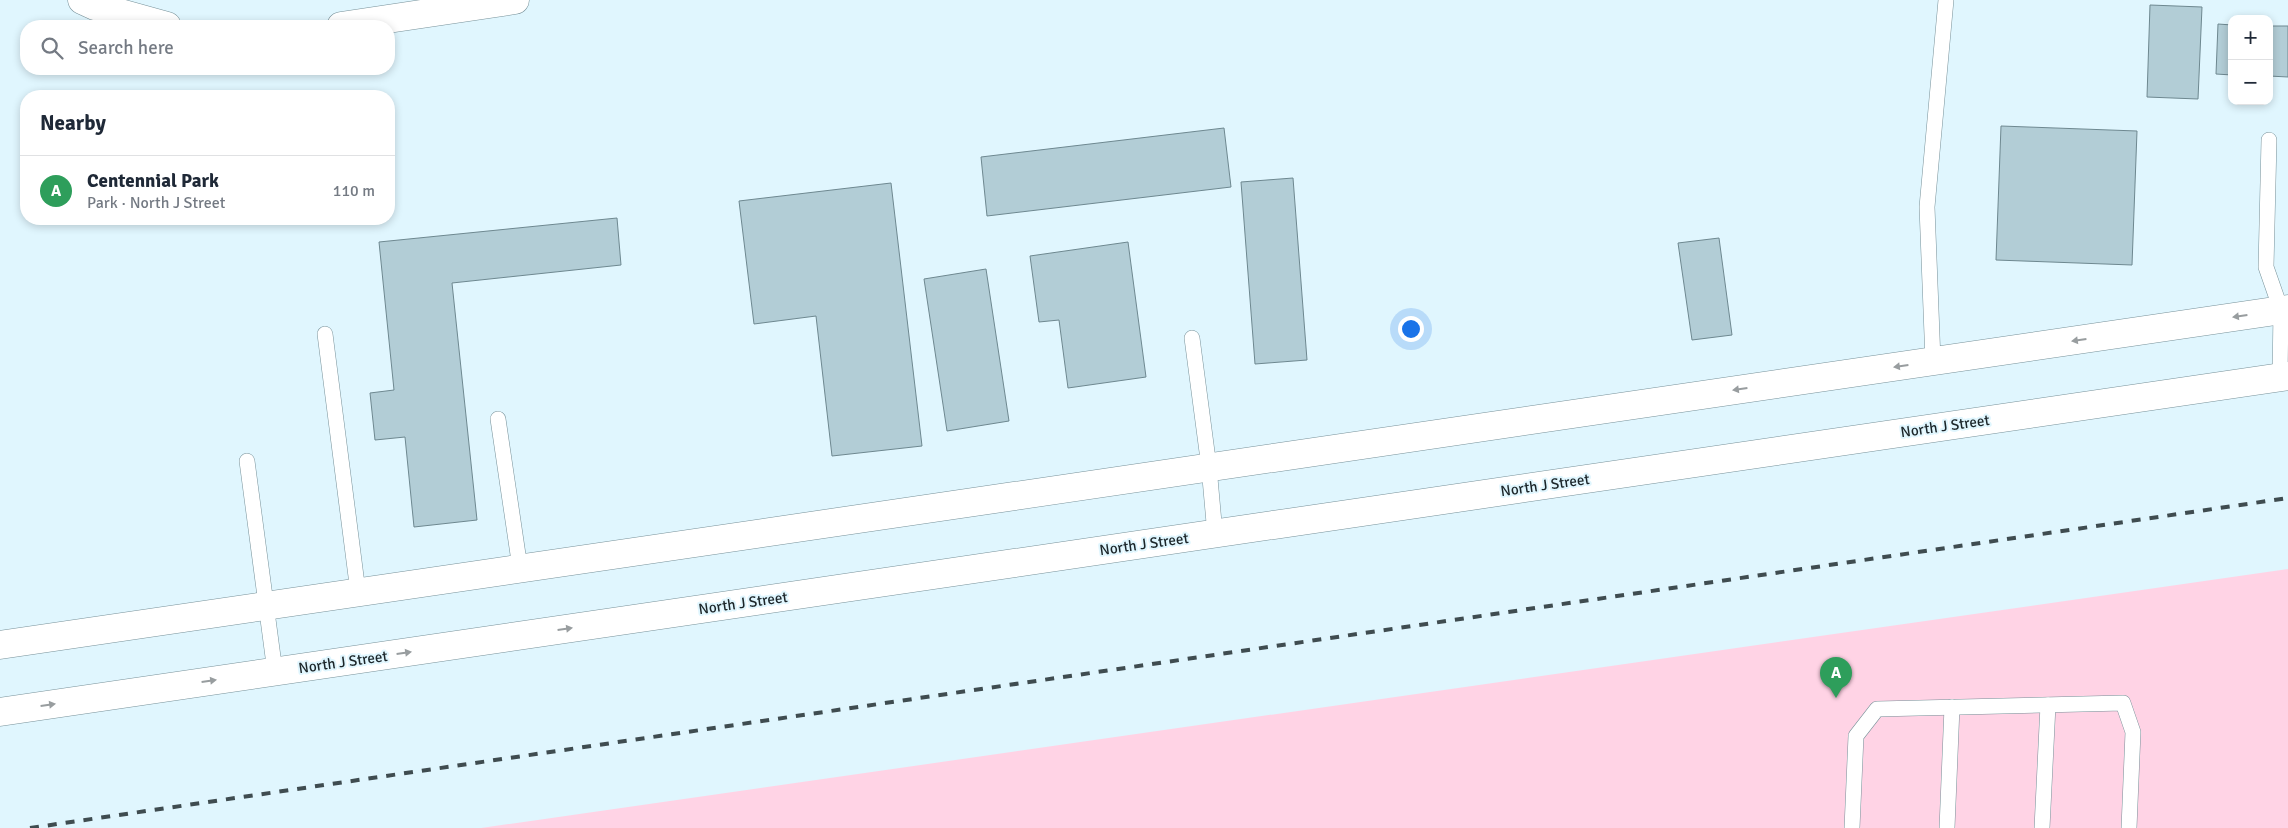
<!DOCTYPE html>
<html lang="en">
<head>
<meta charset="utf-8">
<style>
  body { margin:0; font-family:Signika,sans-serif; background:#f6f6f7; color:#1f2937 }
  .controls { position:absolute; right:15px; top:15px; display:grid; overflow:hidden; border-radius:10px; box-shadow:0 2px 8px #0003 }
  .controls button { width:45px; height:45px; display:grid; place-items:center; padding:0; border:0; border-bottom:1px solid #e0e1e3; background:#fff; color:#1f2937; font:25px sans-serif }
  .you { position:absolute; left:1410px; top:328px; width:18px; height:18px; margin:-12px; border:4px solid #fff; border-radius:50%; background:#1a73e8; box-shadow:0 0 0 8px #1a73e833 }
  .badge { display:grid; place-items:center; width:32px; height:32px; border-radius:50%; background:#ea580c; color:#fff; font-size:16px; font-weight:700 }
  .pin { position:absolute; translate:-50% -41px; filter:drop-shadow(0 1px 2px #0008) }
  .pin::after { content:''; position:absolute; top:26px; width:18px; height:15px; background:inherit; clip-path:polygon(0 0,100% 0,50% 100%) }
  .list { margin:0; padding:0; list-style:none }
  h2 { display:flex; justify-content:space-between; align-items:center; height:65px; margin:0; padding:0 20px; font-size:21px }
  h2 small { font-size:16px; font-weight:400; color:#747a83 }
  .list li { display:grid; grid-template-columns:32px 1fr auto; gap:15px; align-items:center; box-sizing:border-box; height:70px; padding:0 20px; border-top:1px solid #e0e1e3 }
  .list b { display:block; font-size:19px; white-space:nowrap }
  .list p { margin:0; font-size:16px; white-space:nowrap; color:#747a83 }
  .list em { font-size:16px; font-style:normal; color:#747a83 }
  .icon { flex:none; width:28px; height:28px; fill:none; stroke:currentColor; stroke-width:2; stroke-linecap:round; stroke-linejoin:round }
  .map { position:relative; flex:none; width:2288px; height:828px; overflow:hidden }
  .search { position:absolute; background:#fff; box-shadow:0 2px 8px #0003; left:20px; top:20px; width:375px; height:55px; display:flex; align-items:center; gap:12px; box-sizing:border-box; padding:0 18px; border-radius:20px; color:#747a83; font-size:19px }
  .panel { position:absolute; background:#fff; box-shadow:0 2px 8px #0003; left:20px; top:90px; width:375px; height:135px; border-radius:20px }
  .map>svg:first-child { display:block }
  .green { fill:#ffd3e5 }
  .building { fill:#b2cdd6; stroke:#6e8890 }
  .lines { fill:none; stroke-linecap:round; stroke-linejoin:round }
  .service-casing { stroke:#779199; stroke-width:16 }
  .minor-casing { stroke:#779199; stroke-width:29 }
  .secondary-casing { stroke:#779199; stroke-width:29 }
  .service { stroke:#fff; stroke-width:15 }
  .minor { stroke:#fff; stroke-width:28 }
  .secondary { stroke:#fff; stroke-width:28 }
  .rail { stroke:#3f4c50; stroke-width:4; stroke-dasharray:9 9; stroke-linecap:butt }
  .oneway { fill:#989d9f }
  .labels { text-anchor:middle; stroke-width:4; stroke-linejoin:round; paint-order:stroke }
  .street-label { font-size:15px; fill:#1b2529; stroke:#e0f6fe }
</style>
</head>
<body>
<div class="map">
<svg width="2288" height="828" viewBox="0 0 2288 828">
  <rect width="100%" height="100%" fill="#e0f6fe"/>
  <!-- green -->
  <path class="green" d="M2288,569v259h-1807z"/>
  <!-- building -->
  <g class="building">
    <path d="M2150,5l52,2 -4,92 -51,-2z"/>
    <path d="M2218,24l14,1v50l-16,-1z"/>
    <path d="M2269,26h19v51l-19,-1z"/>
    <path d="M2001,126l136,5 -5,134 -136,-5z"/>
    <path d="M1224,128l7,59 -244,29 -6,-59z"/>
    <path d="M1293,178l14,182 -52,4 -14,-182z"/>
    <path d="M891,183l31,263 -90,10 -16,-140 -62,8 -15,-123z"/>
    <path d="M617,218l4,47 -169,18 25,237 -63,7 -9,-90 -30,3 -5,-47 24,-3 -15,-148z"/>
    <path d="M1719,238l13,97 -40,5 -14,-97z"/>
    <path d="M1128,242l18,135 -78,11 -9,-68 -20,2 -9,-66z"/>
    <path d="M986,269l23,152 -62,10 -23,-152z"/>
  </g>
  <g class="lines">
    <!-- service casing -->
    <g class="service-casing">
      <g id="service">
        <path d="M2269,140l-3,127 15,43 -1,67"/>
        <path d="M325,334l33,258"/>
        <path d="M1192,338l17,129 6,67"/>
        <path d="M1933,361l-6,-154 19,-207"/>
        <path d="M498,419l22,149"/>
        <path d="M247,461l28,211"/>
        <path d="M1852,828l4,-92 21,-27 246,-6 10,29 -4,96"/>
        <path d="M1947,828l5,-121"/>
        <path d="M2042,828l6,-123"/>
      </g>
    </g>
    <!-- minor casing -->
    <g class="minor-casing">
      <g id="minor">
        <path d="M82,0l13,6 72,20"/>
        <path d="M341,26l174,-26"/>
      </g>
    </g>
    <!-- secondary casing -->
    <g class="secondary-casing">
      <g id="secondary">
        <path d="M0,645l2288,-336"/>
        <path d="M0,712l2288,-336"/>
      </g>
    </g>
    <!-- service -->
    <use href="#service" class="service"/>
    <!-- minor -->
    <use href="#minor" class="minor"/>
    <!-- secondary -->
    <use href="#secondary" class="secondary"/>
    <!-- rail -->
    <path class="rail" d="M30,828l2258,-330"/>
  </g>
  <!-- one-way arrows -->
  <defs><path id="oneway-solid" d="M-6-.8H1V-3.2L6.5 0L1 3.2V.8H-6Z" transform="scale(1.25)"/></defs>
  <g class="oneway">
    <use href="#oneway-solid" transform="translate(2240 316) rotate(172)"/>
    <use href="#oneway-solid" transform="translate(2079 340) rotate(172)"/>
    <use href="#oneway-solid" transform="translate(1901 366) rotate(172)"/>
    <use href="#oneway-solid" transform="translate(1740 389) rotate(172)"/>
    <use href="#oneway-solid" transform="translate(565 629) rotate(-8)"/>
    <use href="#oneway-solid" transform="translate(404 653) rotate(-8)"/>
    <use href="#oneway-solid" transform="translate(209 681) rotate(-8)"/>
    <use href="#oneway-solid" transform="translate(48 705) rotate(-8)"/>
  </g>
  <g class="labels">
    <!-- street labels -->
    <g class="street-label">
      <text transform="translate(1945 426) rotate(-8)" y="5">North J Street</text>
      <text transform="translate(1545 485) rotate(-8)" y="5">North J Street</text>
      <text transform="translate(1144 544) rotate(-8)" y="5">North J Street</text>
      <text transform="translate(743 603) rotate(-8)" y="5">North J Street</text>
      <text transform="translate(343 662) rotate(-8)" y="5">North J Street</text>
    </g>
  </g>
</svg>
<div class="controls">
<button>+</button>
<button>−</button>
</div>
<div class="you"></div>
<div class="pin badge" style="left:1836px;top:698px;background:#2e9e5b">A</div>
<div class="search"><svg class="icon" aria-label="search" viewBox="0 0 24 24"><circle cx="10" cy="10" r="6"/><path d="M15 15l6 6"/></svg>Search here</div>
<section class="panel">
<h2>Nearby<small></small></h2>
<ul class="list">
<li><span class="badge" style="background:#2e9e5b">A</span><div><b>Centennial Park</b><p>Park · North J Street</p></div><em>110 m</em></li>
</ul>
</section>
</div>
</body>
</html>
